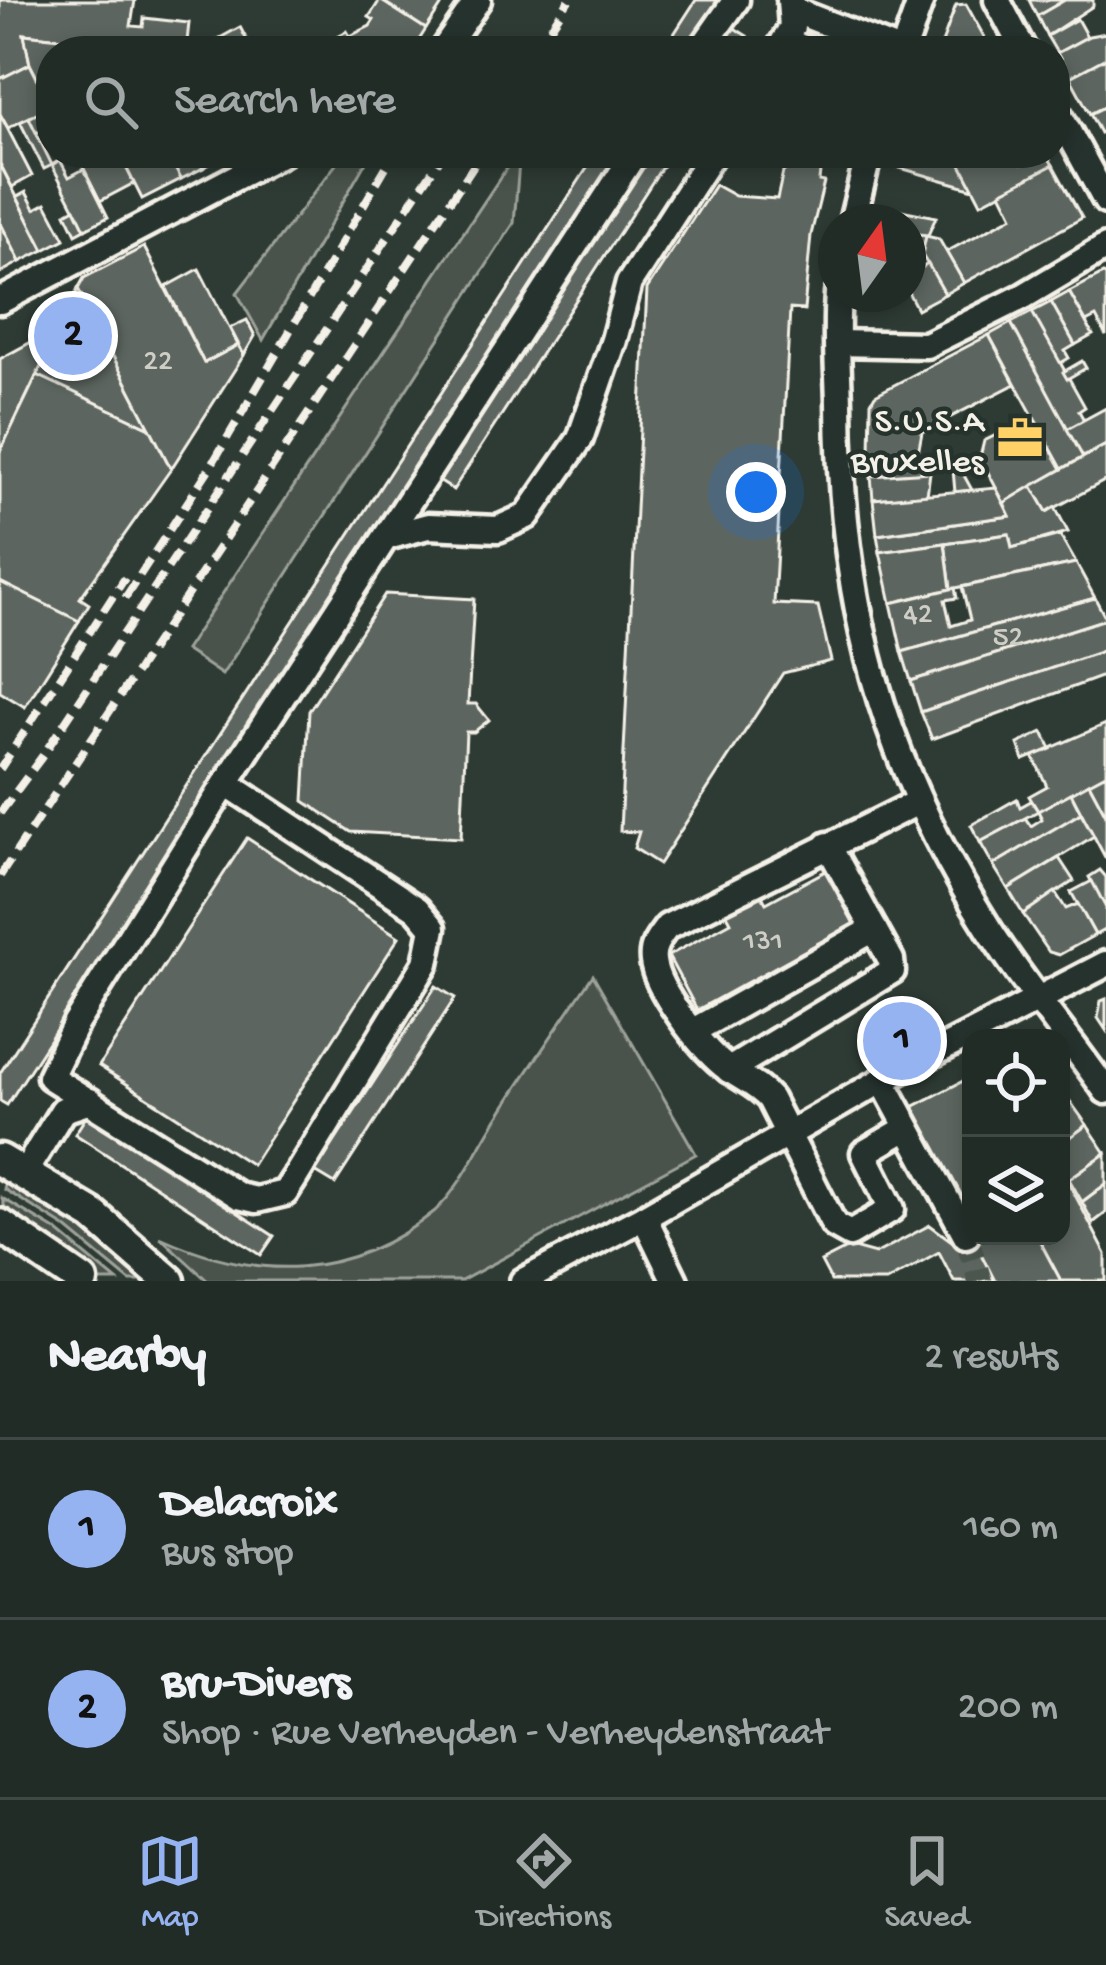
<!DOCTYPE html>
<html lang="en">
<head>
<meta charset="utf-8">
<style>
  body { margin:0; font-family:"Gochi Hand",sans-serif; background:#2e3833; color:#f1f3f6 }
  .controls { position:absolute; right:36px; bottom:36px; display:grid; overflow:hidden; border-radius:24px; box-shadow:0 6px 18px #0003 }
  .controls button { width:108px; height:108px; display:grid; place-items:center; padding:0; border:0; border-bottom:3px solid #3f4844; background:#222c27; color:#f1f3f6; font:60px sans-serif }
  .compass { position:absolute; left:818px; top:204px; width:108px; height:108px; border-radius:50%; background:#222c27; box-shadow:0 6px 18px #0003; rotate:14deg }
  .you { position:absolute; left:756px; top:492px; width:42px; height:42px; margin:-30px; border:9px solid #fff; border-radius:50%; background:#1a73e8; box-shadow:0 0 0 18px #1a73e833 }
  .badge { display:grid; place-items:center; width:78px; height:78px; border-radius:50%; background:#95b2f1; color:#111; font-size:39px; font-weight:700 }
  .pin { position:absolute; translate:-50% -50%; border:6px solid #fff; box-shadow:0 3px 12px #0006 }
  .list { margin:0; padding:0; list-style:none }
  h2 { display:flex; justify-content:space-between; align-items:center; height:156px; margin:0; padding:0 48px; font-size:51px }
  h2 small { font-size:39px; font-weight:400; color:#a2a7a7 }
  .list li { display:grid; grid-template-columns:78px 1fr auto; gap:36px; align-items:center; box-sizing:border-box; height:180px; padding:0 48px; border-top:3px solid #3f4844 }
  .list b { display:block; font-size:45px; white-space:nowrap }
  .list p { margin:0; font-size:39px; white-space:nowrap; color:#a2a7a7 }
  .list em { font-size:39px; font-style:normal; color:#a2a7a7 }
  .icon { flex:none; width:66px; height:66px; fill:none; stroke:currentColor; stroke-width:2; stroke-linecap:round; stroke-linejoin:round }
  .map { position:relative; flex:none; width:1106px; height:1281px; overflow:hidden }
  .search { position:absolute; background:#222c27; box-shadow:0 6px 18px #0003; left:36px; right:36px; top:36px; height:132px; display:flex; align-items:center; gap:30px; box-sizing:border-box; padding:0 42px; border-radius:48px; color:#a2a7a7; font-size:45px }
  .sheet { height:516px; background:#222c27 }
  nav { display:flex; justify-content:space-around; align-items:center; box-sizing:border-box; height:168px; border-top:3px solid #3f4844; background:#222c27; font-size:33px; color:#a2a7a7 }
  nav a { display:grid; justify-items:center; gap:6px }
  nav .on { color:#95b2f1 }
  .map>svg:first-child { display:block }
  .green { fill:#48524c; stroke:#9ea29a; stroke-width:3 }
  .building { fill:#5c655e; stroke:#f4f1e8; stroke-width:3 }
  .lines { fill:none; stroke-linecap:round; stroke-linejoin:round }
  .minor-tunnel { stroke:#4c564f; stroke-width:24; stroke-dasharray:24 12; stroke-linecap:butt }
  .minor-casing { stroke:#f4f1e8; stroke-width:33 }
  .major-casing { stroke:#f4f1e8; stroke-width:39 }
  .minor { stroke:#26332d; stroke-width:24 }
  .major { stroke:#26332d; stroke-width:30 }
  .rail { stroke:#f4f1e8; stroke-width:8; stroke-dasharray:18 9; stroke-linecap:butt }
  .labels { text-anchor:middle; stroke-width:9; stroke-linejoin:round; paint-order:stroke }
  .number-label { font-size:30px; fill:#cecec6 }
  .poi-label { font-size:36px; fill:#f4f1e8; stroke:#26332d; text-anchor:end }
</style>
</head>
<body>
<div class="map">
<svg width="1106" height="1281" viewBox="0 0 1106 1281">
  <rect width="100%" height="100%" fill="#2e3b34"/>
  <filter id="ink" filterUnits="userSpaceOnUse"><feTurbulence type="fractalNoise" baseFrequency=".00833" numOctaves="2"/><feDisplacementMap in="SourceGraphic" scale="24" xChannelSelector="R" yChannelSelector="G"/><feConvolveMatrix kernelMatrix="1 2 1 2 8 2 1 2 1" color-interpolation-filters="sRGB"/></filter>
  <g filter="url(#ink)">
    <!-- green -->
    <g class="green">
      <path d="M349,153h22l-108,187 -26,-47 103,-134z"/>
      <path d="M519,162l-5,61 -292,452 -37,-25 325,-487z"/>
      <path d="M593,975l103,179 -235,127h-253l-48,-44c97,44 189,44 275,-26 26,-24 42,-61 61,-91 31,-49 64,-97 97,-145z"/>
      <path d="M6,1180c53,28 97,63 142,101h-18l-65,-54 -61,-38z"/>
      <path d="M2,1198l55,33 60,50h-18l-28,-24 -62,-37z"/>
    </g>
    <!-- building -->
    <g class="building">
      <path d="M0,0h135l-4,26 12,1 1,-9 45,5 -3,28h-101l2,-10 -63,-7 6,30 -30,15z"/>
      <path d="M380,0l46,29 -14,22h-103l38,-20 3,5 20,-10 4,-6 -5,-3z"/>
      <path d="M381,0h64l-19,29z"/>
      <path d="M696,0h28l-33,51h-28z"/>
      <path d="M1029,0h36l-28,16z"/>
      <path d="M1065,0h28v6l-46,30 -10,-20z"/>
      <path d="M966,4l26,47h-53l17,-46z"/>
      <path d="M1077,19l10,18 -30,16 -10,-17z"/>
      <path d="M728,24l19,12 -10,15h-27z"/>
      <path d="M240,27l9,17 -15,7h-24l-3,-6z"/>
      <path d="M1106,33v25l-36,19 -13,-24 32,-17z"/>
      <path d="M24,34l63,7 -2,10h-34v53l-21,-40z"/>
      <path d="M1106,58v48l-16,8 -20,-37z"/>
      <path d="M30,64l21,42 -43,22 -8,-14v-35z"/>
      <path d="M51,106v19l-15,8 -7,-15z"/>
      <path d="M1106,106v24l-6,3 -10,-19z"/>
      <path d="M0,114l32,62 -20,11 -12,-23z"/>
      <path d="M29,118l23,47 -8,4 -24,-47z"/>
      <path d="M76,153h43l15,30 -34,18z"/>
      <path d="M119,153h48l14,26 -39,20z"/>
      <path d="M167,153h28l8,15 -22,11z"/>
      <path d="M195,153h29l2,2 -23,13z"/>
      <path d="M597,153h28l-618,952 -7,-4v-28z"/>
      <path d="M644,153h27l-218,337 -19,-12z"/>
      <path d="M904,153h51l19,36 -74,-21z"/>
      <path d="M955,153h60l6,11 25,-11 7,12 -72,38z"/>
      <path d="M1015,153h27l-21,11z"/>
      <path d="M60,160l9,17 15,-8 24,48 -23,12 -33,-64z"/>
      <path d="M800,160l13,3 7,9 -1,9 5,1 -13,53 -7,75 -14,-1 -16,295 44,2 13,55 -48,12 -124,191 -25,-16 5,-16 -19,-1 27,-542 68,-104 20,11 42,3 6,-27z"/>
      <path d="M0,164l44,86 -24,12 -20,-40z"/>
      <path d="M1053,165l29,53 -118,65 -18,-31 67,-36 -12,-24z"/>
      <path d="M26,192l9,17 11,-6 19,36 -21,11 -27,-53z"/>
      <path d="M75,208l10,21 -9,5 -10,-21z"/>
      <path d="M891,208l45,9 -8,18 -20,-2v-11h-20z"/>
      <path d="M0,222l20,40 -20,11z"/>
      <path d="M908,233l18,3 -4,21 -14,-2z"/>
      <path d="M926,236l13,3 25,44 -19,11 -23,-39z"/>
      <path d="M144,247l60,116 34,-18 6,10 -73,114 -93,-180 6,-11z"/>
      <path d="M908,255l9,1 6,11 5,-3 17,30 -28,15 -9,-17z"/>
      <path d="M199,269l39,76 -34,18 -38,-76z"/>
      <path d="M1103,274l3,1v61l-10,-19 -10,5 -17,-30z"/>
      <path d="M78,289l72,139 -113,-53z"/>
      <path d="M1069,292l24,43 -18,10 -24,-43z"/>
      <path d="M1051,302l24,43 -10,6 4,7 -10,6 -27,-52z"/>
      <path d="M1032,312l53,95 -6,4 5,9 -17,9 -56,-106z"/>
      <path d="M247,320l8,16 -11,19 -14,-27z"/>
      <path d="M1011,323l72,134 -21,12 -73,-134z"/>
      <path d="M989,335l26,49 -93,48 -4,21 -48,1 1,-52 4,-7z"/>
      <path d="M35,340l15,8 -50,104v-93z"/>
      <path d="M1082,361l4,7 -19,11 -4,-7z"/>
      <path d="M37,375l113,53 21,41 -91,129 9,6 -10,17 -79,-39v-130z"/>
      <path d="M1106,408v37l-23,12 -16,-28z"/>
      <path d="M1033,417l29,52 -58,34 -24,-46 4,-16z"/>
      <path d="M1106,445v35l-59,32 -15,-26z"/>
      <path d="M918,453l4,20 -51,3 -1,-22z"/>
      <path d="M953,470h8l11,20 -17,2z"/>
      <path d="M930,472l-3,23 -54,4 -2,-23z"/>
      <path d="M1032,486l15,26 8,-5 13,25 -56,16 -3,-14 -129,18 -3,-17 133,-19 -6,-13z"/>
      <path d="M996,488l14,28 -133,19 -4,-36z"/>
      <path d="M1009,534l3,14 48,-13 16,28 -125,26 -6,-46z"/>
      <path d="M945,543l6,46 -60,14 -11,-51z"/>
      <path d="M1076,563l19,35 -193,54 -11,-49 64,-15 2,10 -12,2 6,26 19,-6 -8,-33z"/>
      <path d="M0,582l79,39 -54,86 -25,-15z"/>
      <path d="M385,594l89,5 -6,105h8l13,16 -15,12h-8l-5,106 -110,-6 -47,-31 5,-90z"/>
      <path d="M1095,598l11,21 -195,62 -9,-29z"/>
      <path d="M1106,619v31l-185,62 -10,-31z"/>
      <path d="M1106,650v25l-174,64 -11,-27z"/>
      <path d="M1106,724v50l-68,37 -9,-15 18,-10 -14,-30z"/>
      <path d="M1043,732l8,17 -27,11 -6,-16z"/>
      <path d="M1106,774v41l-17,-32z"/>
      <path d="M1089,783l17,32v44l-35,-66z"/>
      <path d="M1071,793l10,20 -88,52 -13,-23 45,-24 6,8 11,-7 -4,-8z"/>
      <path d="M1017,799l3,8 11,-6 7,10 -58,31 -9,-17z"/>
      <path d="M1081,813l13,23 -86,53 -15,-24z"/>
      <path d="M247,838l152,99 -147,228 -153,-99z"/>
      <path d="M1059,858l15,23 -51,33 -15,-25z"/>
      <path d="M829,869l28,53 -160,88 -29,-54 63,-34 -7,-13 35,-18 7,12z"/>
      <path d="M1100,870l6,7v31l-17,-31z"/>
      <path d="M1092,881l14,27v21l-11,6 -24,-43z"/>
      <path d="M1055,892l11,17 12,-5 17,31 -36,20 -10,-3 -26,-38z"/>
      <path d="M436,986l19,12 -120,186 -20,-12z"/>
      <path d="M1106,999v31l-8,-12 3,-17z"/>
      <path d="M971,1077v158l-66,-124z"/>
      <path d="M1067,1097l20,28 -26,19v-42z"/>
      <path d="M87,1115l187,121 -13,19 -186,-121z"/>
      <path d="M1087,1125l19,28 -37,26 -8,-15v-20z"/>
      <path d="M1106,1153v31l-24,18 -13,-23z"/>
      <path d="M1062,1170l44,84v27h-45l-24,-45h24z"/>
      <path d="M1106,1184v29l-13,10 -11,-21z"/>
      <path d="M930,1225l23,17 17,-9 25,48h-41l-15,-29 -53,29h-55l-10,-19 29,-15 25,7z"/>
      <path d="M972,1236h65l24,45h-66z"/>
    </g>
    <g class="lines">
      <!-- minor-tunnel -->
      <path class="minor-tunnel" d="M966,1235l14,46"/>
      <!-- minor casing -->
      <g class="minor-casing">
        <g id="minor">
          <path d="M997,0l27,51"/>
          <path d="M793,10l105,41"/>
          <path d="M786,40l22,11"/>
          <path d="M443,51l35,-51"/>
          <path d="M700,51l36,-51"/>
          <path d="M778,51l14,-24 -2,-27"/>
          <path d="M903,51l18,-51"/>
          <path d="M1055,107l51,94"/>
          <path d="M852,222l17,-69"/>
          <path d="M838,294c-3,36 0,73 1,109 1,200 42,356 150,526 35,56 79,107 117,162"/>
          <path d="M0,301l282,-148"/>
          <path d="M838,343l88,2 98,-49 82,-49"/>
          <path d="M387,537l41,-11 70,3 29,-13 53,-77 34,-99 15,-57 84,-130"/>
          <path d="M226,783l191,126 16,19 -7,35 -132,216 -9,14 -29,7 -17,-4 -189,-119 26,-54 150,-240 409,-630"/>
          <path d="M693,1031l181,-102"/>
          <path d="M729,1070l163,-99 -1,-11 -63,-115"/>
          <path d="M882,1080l84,155"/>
          <path d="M907,1128l-43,25 28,56 -42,25 -16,-9 -64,-126c-14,-16 -31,-21 -47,-34 -22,-18 -67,-75 -70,-104 -2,-15 6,-23 14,-34l251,-125"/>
          <path d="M24,1173l39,-63 27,-9"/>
          <path d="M644,1217l31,64"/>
          <path d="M523,1281l121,-64 242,-139 220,-114"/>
        </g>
      </g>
      <!-- major casing -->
      <g class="major-casing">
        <g id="major">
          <path d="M0,1160l93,55 76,66"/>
          <path d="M0,1225l82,56"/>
        </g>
      </g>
      <!-- minor -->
      <use href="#minor" class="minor"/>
      <!-- major -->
      <use href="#major" class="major"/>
      <!-- rail -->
      <g class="rail">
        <path d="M535,51l34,-51"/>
        <path d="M125,598l86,-132 183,-313"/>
        <path d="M0,769l125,-191"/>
        <path d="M0,813l41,-55 403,-605"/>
        <path d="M0,876l482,-723"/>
      </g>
    </g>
  </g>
  <!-- icons -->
  <defs>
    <g id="office-bare" transform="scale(3.6)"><path d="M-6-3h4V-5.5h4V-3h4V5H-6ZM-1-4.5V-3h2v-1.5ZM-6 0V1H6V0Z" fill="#ffd166" stroke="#26332d" stroke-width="2.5" paint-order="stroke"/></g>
  </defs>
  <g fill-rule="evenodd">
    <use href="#office-bare" x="1020" y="438"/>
  </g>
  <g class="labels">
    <!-- number labels -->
    <g class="number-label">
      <text x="158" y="369">22</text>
      <text x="918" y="622">42</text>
      <text x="1008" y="645">52</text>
      <text x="763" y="949">131</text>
    </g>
    <!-- poi labels -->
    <g class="poi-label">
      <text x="984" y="430">S.U.S.A<tspan x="984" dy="41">Bruxelles</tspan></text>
    </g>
  </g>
</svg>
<div class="controls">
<button><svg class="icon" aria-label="locate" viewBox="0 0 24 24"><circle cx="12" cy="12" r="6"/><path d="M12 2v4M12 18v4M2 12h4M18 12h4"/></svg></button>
<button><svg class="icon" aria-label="layers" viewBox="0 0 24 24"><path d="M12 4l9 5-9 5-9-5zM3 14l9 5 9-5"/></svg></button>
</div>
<svg class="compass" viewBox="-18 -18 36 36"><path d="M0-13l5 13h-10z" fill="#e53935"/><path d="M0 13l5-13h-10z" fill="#a2a7a7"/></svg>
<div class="you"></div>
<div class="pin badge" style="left:902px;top:1041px">1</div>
<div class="pin badge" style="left:73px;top:336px">2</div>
<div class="search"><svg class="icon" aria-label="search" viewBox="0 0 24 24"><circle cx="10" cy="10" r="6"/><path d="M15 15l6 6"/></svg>Search here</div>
</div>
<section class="sheet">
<h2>Nearby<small>2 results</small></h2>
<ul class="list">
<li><span class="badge">1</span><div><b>Delacroix</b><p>Bus stop</p></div><em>160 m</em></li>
<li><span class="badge">2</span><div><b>Bru-Divers</b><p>Shop · Rue Verheyden - Verheydenstraat</p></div><em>200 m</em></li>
</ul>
</section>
<nav>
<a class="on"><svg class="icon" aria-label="map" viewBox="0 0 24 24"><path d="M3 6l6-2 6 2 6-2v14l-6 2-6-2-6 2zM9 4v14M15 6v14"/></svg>Map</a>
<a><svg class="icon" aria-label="directions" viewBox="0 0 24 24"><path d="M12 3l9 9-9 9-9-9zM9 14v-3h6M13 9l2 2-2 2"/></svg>Directions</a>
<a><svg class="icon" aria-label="saved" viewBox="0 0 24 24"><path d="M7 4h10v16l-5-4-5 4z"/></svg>Saved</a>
</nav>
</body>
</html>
